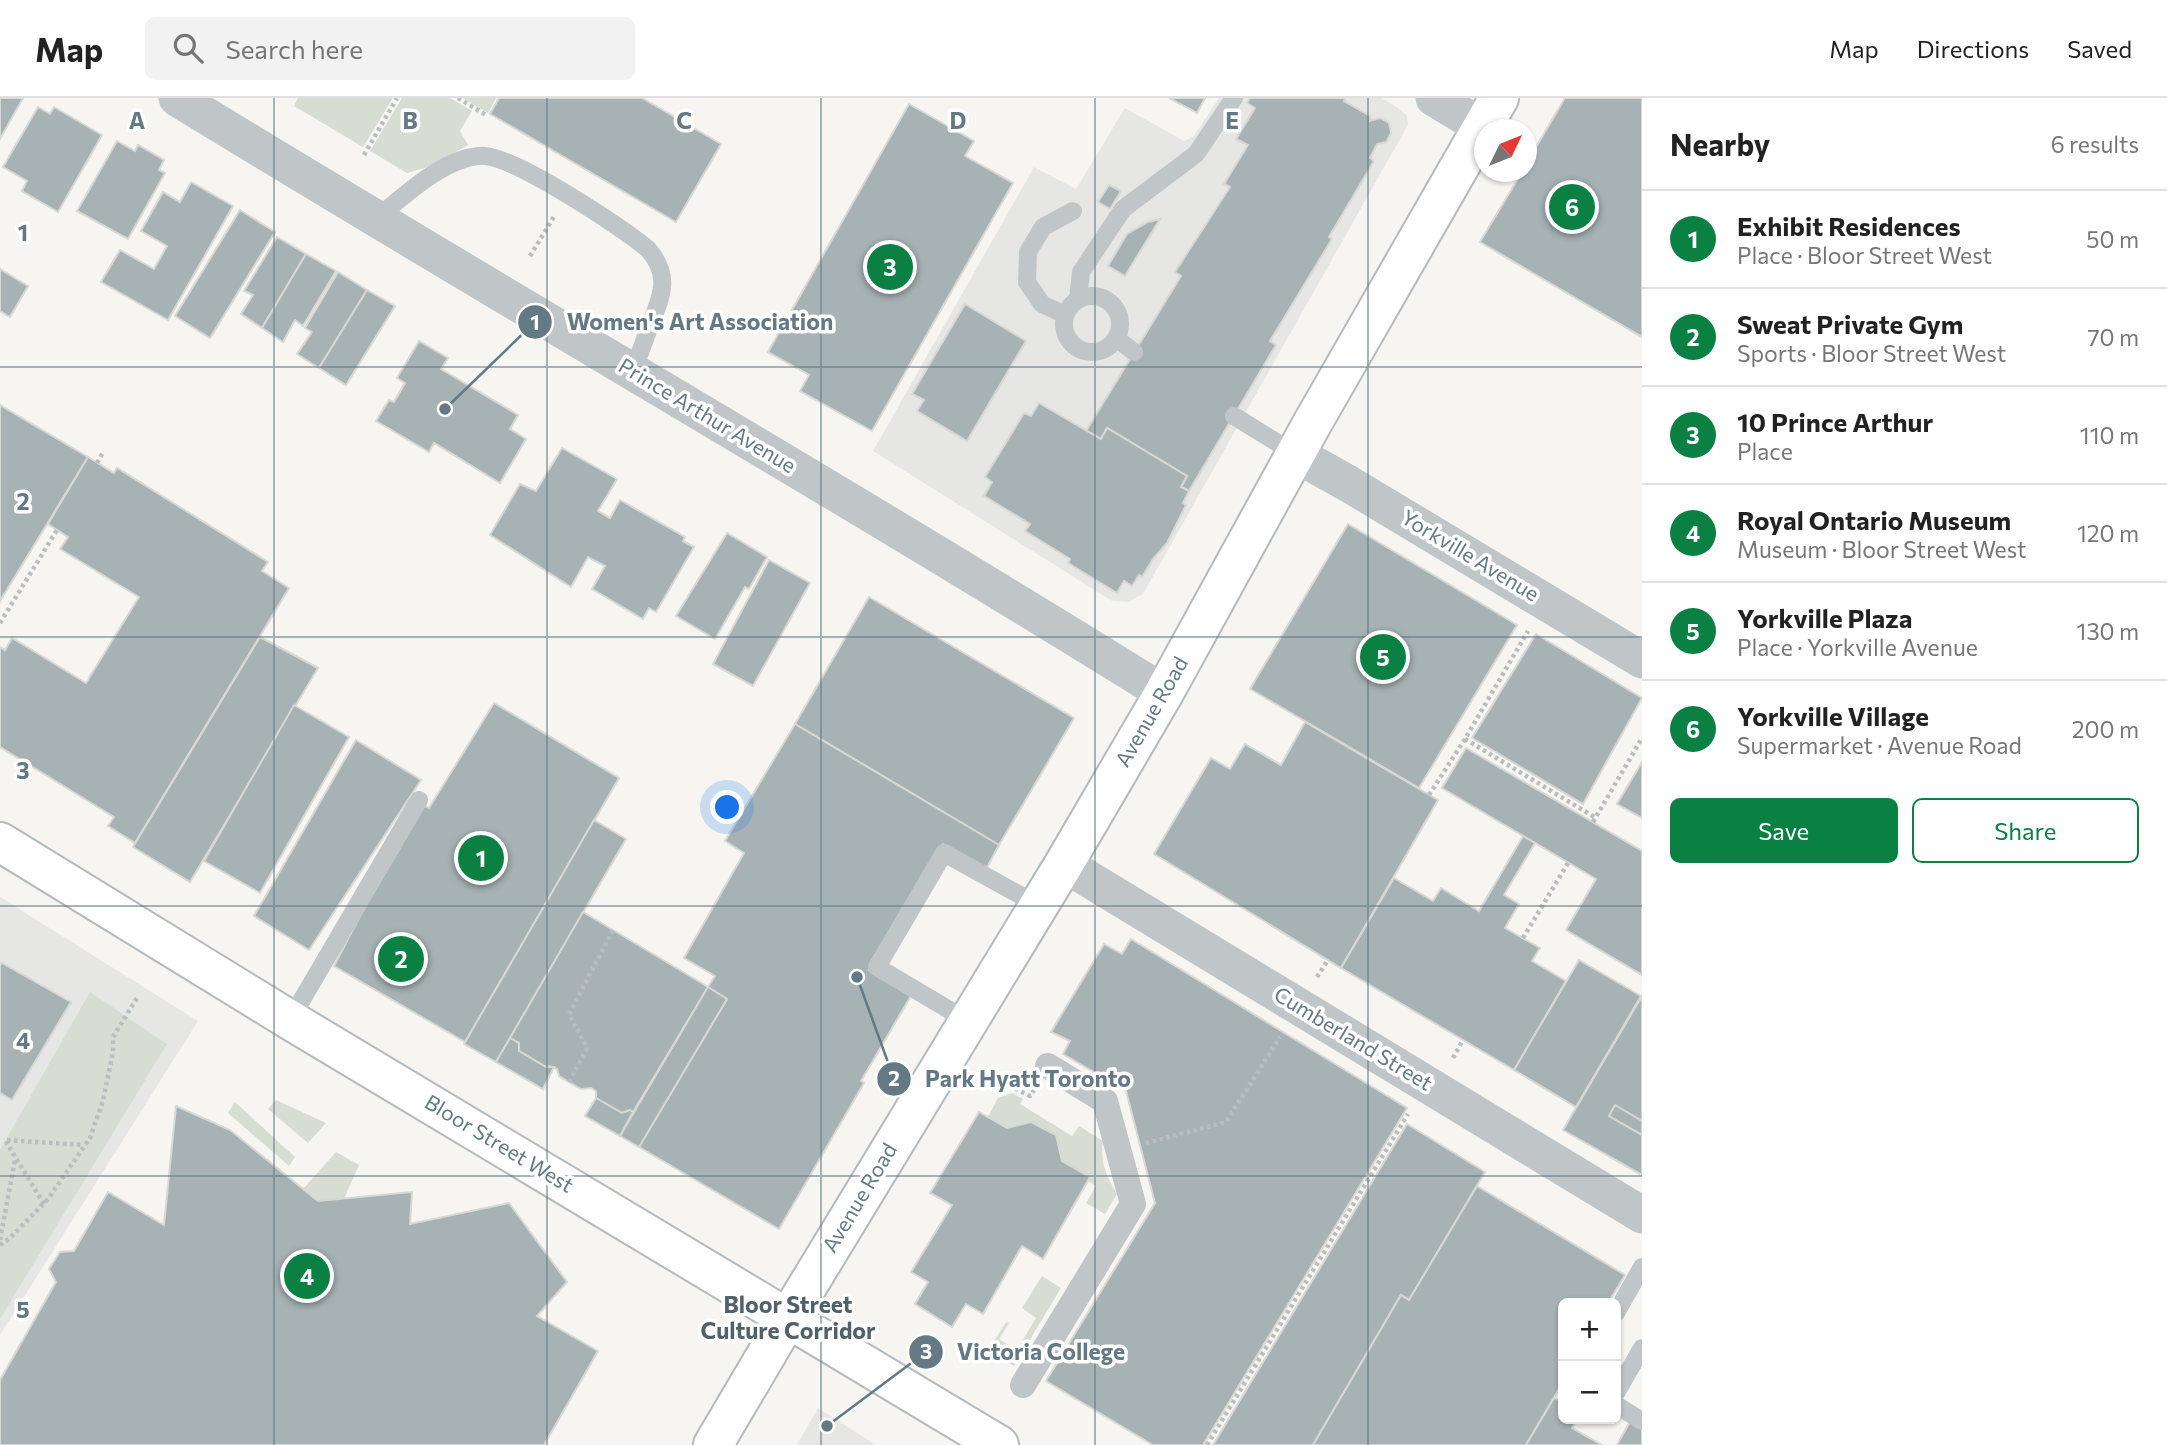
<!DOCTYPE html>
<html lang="en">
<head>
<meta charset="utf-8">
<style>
  body { margin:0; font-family:Commissioner,sans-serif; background:#f2f2f2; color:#222 }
  .controls { position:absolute; right:21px; bottom:21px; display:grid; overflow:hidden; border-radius:10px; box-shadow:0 2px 5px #0004 }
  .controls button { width:63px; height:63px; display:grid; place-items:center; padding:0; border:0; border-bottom:2px solid #e0e0e0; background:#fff; color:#222; font:35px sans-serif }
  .compass { position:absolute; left:1474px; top:21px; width:63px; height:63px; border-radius:50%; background:#fff; box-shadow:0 2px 5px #0004; rotate:47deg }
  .you { position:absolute; left:728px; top:710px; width:24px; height:24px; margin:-18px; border:5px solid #fff; border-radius:50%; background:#1a73e8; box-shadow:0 0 0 10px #1a73e833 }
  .badge { display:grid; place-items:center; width:46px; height:46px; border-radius:50%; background:#0b8043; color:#fff; font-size:23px; font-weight:700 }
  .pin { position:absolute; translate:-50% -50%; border:4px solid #fff; box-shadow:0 2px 7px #0006 }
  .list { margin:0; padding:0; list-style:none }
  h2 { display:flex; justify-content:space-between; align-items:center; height:91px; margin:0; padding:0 28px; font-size:30px }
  h2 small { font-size:23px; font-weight:400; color:#767676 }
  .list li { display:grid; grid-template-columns:46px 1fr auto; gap:21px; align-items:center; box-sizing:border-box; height:98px; padding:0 28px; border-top:2px solid #e0e0e0 }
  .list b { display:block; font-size:26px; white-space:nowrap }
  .list p { margin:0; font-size:23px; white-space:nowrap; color:#767676 }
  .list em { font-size:23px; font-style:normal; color:#767676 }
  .actions { display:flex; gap:14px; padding:21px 28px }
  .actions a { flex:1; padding:16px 0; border:2px solid #0b8043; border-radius:10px; text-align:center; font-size:24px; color:#0b8043 }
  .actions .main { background:#0b8043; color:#fff }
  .icon { flex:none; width:38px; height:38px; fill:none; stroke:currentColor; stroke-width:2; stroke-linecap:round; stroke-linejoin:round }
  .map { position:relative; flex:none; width:1642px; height:1347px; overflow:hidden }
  header { display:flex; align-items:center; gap:42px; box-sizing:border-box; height:98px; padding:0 35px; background:#fff; border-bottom:2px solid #e0e0e0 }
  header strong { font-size:33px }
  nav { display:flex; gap:38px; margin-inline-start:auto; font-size:24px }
  .search { width:490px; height:63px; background:#f2f2f2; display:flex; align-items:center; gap:18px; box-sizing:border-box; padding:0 24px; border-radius:10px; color:#767676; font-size:26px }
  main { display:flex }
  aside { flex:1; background:#fff }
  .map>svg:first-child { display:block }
  .built { fill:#e6e7e5 }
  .green { fill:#d7ddd2 }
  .building { fill:#a7b2b5; stroke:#d7d7d4; stroke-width:2 }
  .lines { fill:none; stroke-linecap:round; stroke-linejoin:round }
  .secondary-casing { stroke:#b3babd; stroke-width:42 }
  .primary-casing { stroke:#b4b9bc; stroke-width:42 }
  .path { stroke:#babec0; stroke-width:4.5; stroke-dasharray:3.5 3.5; stroke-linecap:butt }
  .service { stroke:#c0c6c8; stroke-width:18 }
  .pedestrian { stroke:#c0c6c8; stroke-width:26 }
  .minor { stroke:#c0c6c8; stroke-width:37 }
  .secondary { stroke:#fff; stroke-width:38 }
  .primary { stroke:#fff; stroke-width:38 }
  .grid { fill:none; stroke:#637984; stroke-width:2; stroke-opacity:0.55 }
  .labels { text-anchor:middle; stroke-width:7; stroke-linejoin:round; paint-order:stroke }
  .street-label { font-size:21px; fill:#637984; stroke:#fff }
  .neighbourhood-label { font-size:23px; font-weight:bold; fill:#516169; stroke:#fff }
  .grid-label { font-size:23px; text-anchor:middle; font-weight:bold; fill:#637984; stroke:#fff; stroke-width:7; stroke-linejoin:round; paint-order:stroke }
  .leader { fill:none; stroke:#637984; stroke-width:2.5 }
  .callout-dot { fill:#637984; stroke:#fff; stroke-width:2.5 }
  .mark-label { font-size:21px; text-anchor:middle; font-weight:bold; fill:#fff }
  .callout-label { font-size:23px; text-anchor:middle; font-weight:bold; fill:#637984; stroke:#fff; stroke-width:7; stroke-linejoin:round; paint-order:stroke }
</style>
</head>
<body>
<header>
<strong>Map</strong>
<div class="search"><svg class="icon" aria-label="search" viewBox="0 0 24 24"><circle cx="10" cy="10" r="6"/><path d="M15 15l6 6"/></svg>Search here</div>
<nav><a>Map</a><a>Directions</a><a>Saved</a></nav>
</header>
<main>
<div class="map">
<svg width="1642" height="1347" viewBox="0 0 1642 1347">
  <rect width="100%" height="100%" fill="#f6f5f2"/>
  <!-- built -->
  <g class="built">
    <path d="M1219,0h163l16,10 9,8 1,9 -265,469 -14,8 -17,-1 -239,-150 161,-284 42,22 49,-81 59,33 10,-5z"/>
    <path d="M0,799l198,124 -198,314z"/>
    <path d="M818,1310l58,37h-79z"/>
  </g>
  <!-- green -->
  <g class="green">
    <path d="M298,0h95l-30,49 -69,-41z"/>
    <path d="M402,0h48l22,13 -12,20 8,14 -37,21 -24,7 -37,-22z"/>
    <path d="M463,0h33l-8,15z"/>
    <path d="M90,894l77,52 -167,275v-169z"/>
    <path d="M1012,995l11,6 -3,5 52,32 7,-10 24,15c-3,22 3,34 14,53l-12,20 -19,-11 10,-17 -8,-5 2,-4 -28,-16 -6,-26 -24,-13 -25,6 -19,-11 10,-19z"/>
    <path d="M276,1002l50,23 -18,20 -40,-34z"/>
    <path d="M235,1004l60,55 -6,9 -61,-53z"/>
    <path d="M336,1054l23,13 -16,36h-25l-15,-12z"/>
    <path d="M1042,1178l19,12 -47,78 -26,-15 18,-29 3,1 -10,16 18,11 19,-32 -14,-10z"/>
  </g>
  <!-- building -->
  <g class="building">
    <path d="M0,0h23l-23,41z"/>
    <path d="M499,0h143l79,46 -45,78 -186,-108z"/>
    <path d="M1169,0h36l-8,15z"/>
    <path d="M1250,0h95l-1,3 26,15v5l10,-3 9,5 2,10 -5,9 -9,2 -7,14 4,3 -45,76 3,2 -62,102 6,4 -87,146 -8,-4 6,-11 -80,-48 -6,11 -15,-8 95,-155 -6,-4 55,-85 -6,-3 24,-39 -12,-6 19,-31 -8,-5z"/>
    <path d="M1565,0h77v239l-162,-95 42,-70h4v-8z"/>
    <path d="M909,6l65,37 -9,15 48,27 -141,248 -72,-40 9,-16 -41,-23z"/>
    <path d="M38,9l12,7 4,-7 48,28 -44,77 -36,-21 5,-10 -24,-14z"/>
    <path d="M117,43l18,10 3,-6 26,15 -5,10 6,3 -37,66 -51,-28z"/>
    <path d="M191,84l42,24 -65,114 -67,-38 19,-32 34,19 13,-23 -26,-15 22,-39 17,10z"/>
    <path d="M1109,87l12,6 -11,18 -12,-7z"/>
    <path d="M240,112l35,22 -65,106 -35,-22z"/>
    <path d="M1160,121l-35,57 -17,-10 19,-32 21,-12z"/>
    <path d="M277,139l29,17 -44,74 -21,-14 12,-19 -9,-4z"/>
    <path d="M306,156l30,17 -33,55 -8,-6 -12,22 -21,-14z"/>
    <path d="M0,171l28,17 -18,31 -10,-6z"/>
    <path d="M338,174l29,18 -48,78 -22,-14 15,-22 -7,-4z"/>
    <path d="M367,192l28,16 -49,79 -27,-17z"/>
    <path d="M965,206l61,37 -59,100 -50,-30 7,-11 -12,-6z"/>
    <path d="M419,243l29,17 -7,11 77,46 -8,14 16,10 -26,44 -66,-40 -5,9 -53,-31 13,-21 5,2 11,-19 -8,-5z"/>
    <path d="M1039,305l62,36 6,-11 80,48 -6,11 8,4 -6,12 3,2 -19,38 -14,16 -11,18 -3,-2 -7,11 -8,-5 -7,12 -49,-30 2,-4 -45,-28 5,-7 -46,-28 8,-14 -7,-5 39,-64 7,3z"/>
    <path d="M0,307l88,52 -88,144z"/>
    <path d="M562,350l55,31 -19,32 12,7 10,-18 65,37 -2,4 11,6 -38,65 -7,-4 -6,11 -51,-30 13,-23 -17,-9 -17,30 -81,-52 30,-51 16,7z"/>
    <path d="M88,359l26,16 3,-5 151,94 -6,9 27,17 -154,255 -27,-17 6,-9 -114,-70v-100l5,3 7,-12 74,45 53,-86 -79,-48 8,-12 -20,-13z"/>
    <path d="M1348,426l169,101 -98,163 -169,-99z"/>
    <path d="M727,435l40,24 -18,32 -4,-2 -30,52 -39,-23z"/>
    <path d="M769,462l41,23 -57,103 -40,-22z"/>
    <path d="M869,499l205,121 -75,127 -204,-121z"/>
    <path d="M1536,536l106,64 -59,106 -111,-66z"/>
    <path d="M260,539l58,31 -128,214 -57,-35z"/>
    <path d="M494,605l125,75 -154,264 -131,-76 85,-163 10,5z"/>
    <path d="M294,607l55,32 -89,156 -56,-32z"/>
    <path d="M1305,624l133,78 -97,168 -187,-114 57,-96 19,11 15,-25 36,21z"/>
    <path d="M795,626l204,121 -13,24 -43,-25 -74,126 43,24 -51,87 3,2 -85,146 -140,-82 88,-148 -19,-12 7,-11 -31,-18 60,-105 -19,-12z"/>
    <path d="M356,642l65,40 -112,170 -55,-34z"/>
    <path d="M1466,650l176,103v124l-76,-45 30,-51 -154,-91z"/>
    <path d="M1642,664v56l-25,-14z"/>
    <path d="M594,722l32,19 -130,223 -32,-18z"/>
    <path d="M1523,738l12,7 -31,52 15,9 -14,24 35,20 -8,13 34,20 -52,89 -173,-102 53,-90 39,23 8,-13 38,23z"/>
    <path d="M583,814l125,75 -75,125 -3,-2 -8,3 -26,-15v-7l-5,-3 -10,1 -22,-13 -2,-7 -7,-3 -4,1 -27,-16v-8l-9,-5z"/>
    <path d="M1131,841l276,169 -204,337h-50l-107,-64 109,-178 -29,-112 -63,-37 7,-13 -19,-9 53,-88 18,10z"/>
    <path d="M1579,862l62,36 -65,111 -62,-37z"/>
    <path d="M2,865l69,39 -59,98 -12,-7v-128z"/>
    <path d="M708,889l19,12 -88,148 -19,-11z"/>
    <path d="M1642,898v179l-79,-45z"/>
    <path d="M510,940l9,5v8l27,16h8l-11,22 -47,-27z"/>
    <path d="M596,1000l26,15 8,-3 3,2 -13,24 -35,-20z"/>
    <path d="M1615,1007l27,16v14l-33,-19z"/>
    <path d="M176,1008l54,24 88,71 94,-9 -2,32 99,-21 58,79 -30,34 61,35 -54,94h-544v-65l56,-98 -7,-13 11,-17 14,-1 34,-59 56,33z"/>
    <path d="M979,1014l28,16 24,-6 25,13 6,26 28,16 -47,82 -21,-13 -39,68 -17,-10 -14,23 -37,-23 13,-22 -17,-10 41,-67 -22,-12z"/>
    <path d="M1407,1026l78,48 -76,128 -8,-5 -88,150h-100z"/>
    <path d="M1477,1088l148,89 -17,28h-45v79l-37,63h-213l88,-150 8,5z"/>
    <path d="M1554,1300l9,5v16h14l-5,9 30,17h-76z"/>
    <path d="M1632,1320l10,6v21h-25z"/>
  </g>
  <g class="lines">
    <!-- secondary casing -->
    <g class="secondary-casing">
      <path id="secondary" d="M788,1220l276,-454 100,-171 149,-271 186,-324"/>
    </g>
    <!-- primary casing -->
    <g class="primary-casing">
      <g id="primary">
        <path d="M0,744l290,178 709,425"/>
        <path d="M713,1347l75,-127"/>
      </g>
    </g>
    <!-- path -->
    <g class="path">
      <path d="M458,0l28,17"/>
      <path d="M364,57l33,-57"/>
      <path d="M530,158l25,-41"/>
      <path d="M97,365l7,-12"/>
      <path d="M0,525l57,-93"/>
      <path d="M1465,641l131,79"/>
      <path d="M1429,697l36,-56 63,-108"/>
      <path d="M1593,724l49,-84"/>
      <path d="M1523,840l45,-75"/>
      <path d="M1317,879l11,-17"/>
      <path d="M1453,960l10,-18"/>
      <path d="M990,978l40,20 4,-6"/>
      <path d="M569,984l18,-34 -18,-34 44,-84"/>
      <path d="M1146,1045l80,-21 54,-85"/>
      <path d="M44,1106l-39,-64 79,5"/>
      <path d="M0,1142l15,-80"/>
      <path d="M0,1147l9,-6 39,-40 42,-61 13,-37 10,-49v-15l24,-39"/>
      <path d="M1207,1347l201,-331"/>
    </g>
    <!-- service -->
    <g class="service">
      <path d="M375,121c26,-20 58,-51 89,-60 7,-2 14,-4 21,-3 34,3 134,70 163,93 24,28 13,48 1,79 -5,14 -10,28 -16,42"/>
      <circle cx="1092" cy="226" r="28"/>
      <path d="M1078,201l3,-27 42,-63 73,-55 38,-56"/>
      <path d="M1065,217l-23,-11 -15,-22 1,-30 15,-25 30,-16"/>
      <path d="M1116,240l18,14"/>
      <path d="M1234,318l63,39"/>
      <path d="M290,922l129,-220"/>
      <path d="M968,923l-91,-54 67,-114 94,52"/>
      <path d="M1616,1215l26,-46"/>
      <path d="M1616,1295l26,-45"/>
      <path d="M1616,1307l26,16"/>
    </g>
    <!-- pedestrian -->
    <path class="pedestrian" d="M1023,1287l110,-181 -28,-103 -57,-35"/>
    <!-- minor -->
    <g class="minor">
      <path d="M177,0c328,201 661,392 987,595"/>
      <path d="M1434,0l48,29"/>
      <path d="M1297,357l52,29 293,176"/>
      <path d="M1064,766l578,351"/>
    </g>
    <!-- secondary -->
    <use href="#secondary" class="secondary"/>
    <!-- primary -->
    <use href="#primary" class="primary"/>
  </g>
  <!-- grid -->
  <path class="grid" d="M274,0v1347M547,0v1347M821,0v1347M1095,0v1347M1368,0v1347M0,269h1642M0,539h1642M0,808h1642M0,1078h1642"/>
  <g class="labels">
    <!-- street labels -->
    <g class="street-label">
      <text transform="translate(707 318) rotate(31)" y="7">Prince Arthur Avenue</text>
      <text transform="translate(1470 458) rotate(31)" y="7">Yorkville Avenue</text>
      <text transform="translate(1152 614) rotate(-60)" y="7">Avenue Road</text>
      <text transform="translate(1353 941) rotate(31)" y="7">Cumberland Street</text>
      <text transform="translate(499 1046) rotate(31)" y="7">Bloor Street West</text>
      <text transform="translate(860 1100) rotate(-59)" y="7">Avenue Road</text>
    </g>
    <!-- neighbourhood labels -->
    <g class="neighbourhood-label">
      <text x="788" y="1215">Bloor Street<tspan x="788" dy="26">Culture Corridor</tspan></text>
    </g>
  </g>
  <g class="grid-label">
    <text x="137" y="31">A</text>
    <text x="410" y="31">B</text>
    <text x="684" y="31">C</text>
    <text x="958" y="31">D</text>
    <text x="1232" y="31">E</text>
    <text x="23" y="143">1</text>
    <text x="23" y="412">2</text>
    <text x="23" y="681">3</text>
    <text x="23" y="951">4</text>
    <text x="23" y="1220">5</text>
  </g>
  <!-- callouts -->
  <path class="leader" d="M445 311L535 224M857 879L894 981M827 1328L926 1254"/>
  <g class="callout-dot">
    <circle cx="445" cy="311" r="7"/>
    <circle cx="857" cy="879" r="7"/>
    <circle cx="827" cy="1328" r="7"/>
    <circle cx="535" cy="224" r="18"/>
    <circle cx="894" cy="981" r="18"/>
    <circle cx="926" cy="1254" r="18"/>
  </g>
  <g class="mark-label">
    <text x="535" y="232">1</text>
    <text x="894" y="988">2</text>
    <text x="926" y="1261">3</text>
  </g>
  <g class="callout-label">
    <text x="700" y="232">Women's Art Association</text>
    <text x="1028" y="989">Park Hyatt Toronto</text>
    <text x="1041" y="1262">Victoria College</text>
  </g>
</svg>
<div class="controls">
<button>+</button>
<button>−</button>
</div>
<svg class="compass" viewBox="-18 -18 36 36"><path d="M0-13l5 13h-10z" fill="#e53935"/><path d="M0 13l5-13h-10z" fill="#767676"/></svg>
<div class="you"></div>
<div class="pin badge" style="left:481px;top:760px">1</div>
<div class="pin badge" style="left:401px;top:861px">2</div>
<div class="pin badge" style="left:890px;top:169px">3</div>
<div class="pin badge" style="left:307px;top:1178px">4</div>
<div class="pin badge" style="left:1383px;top:559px">5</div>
<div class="pin badge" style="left:1572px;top:109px">6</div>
</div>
<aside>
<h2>Nearby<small>6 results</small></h2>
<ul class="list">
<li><span class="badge">1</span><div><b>Exhibit Residences</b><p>Place · Bloor Street West</p></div><em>50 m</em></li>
<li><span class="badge">2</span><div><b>Sweat Private Gym</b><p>Sports · Bloor Street West</p></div><em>70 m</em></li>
<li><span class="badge">3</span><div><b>10 Prince Arthur</b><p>Place</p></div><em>110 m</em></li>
<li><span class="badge">4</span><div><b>Royal Ontario Museum</b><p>Museum · Bloor Street West</p></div><em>120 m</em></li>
<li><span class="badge">5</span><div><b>Yorkville Plaza</b><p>Place · Yorkville Avenue</p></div><em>130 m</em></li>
<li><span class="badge">6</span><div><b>Yorkville Village</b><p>Supermarket · Avenue Road</p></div><em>200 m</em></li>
</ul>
<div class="actions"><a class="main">Save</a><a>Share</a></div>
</aside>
</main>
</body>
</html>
